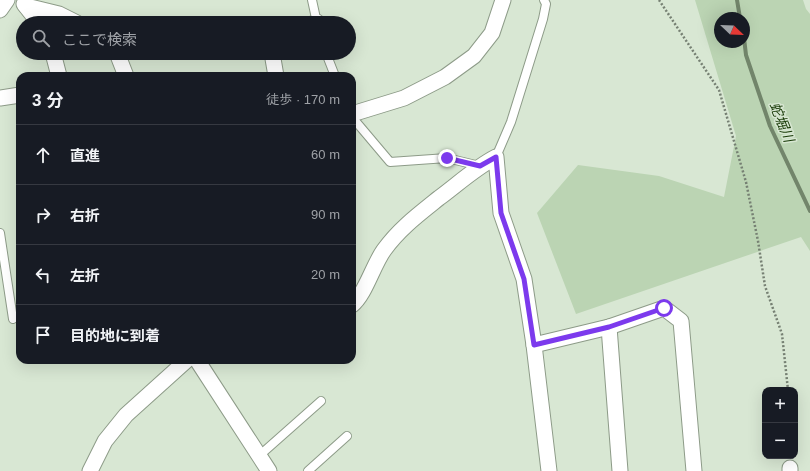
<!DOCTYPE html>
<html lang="ja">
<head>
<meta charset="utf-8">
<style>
  body { margin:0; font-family:Helvetica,"Noto Sans JP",sans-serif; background:#20242c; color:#f1f3f6 }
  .controls { position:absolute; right:12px; bottom:12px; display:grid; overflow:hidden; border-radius:8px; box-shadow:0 4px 16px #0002 }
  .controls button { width:36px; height:36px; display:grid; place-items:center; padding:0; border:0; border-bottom:1px solid #363941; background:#171b24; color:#f1f3f6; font:20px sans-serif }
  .compass { position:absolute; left:714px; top:12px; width:36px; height:36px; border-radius:50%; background:#171b24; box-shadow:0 4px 16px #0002; rotate:113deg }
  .stop { position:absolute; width:12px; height:12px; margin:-9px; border:3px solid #7c3aed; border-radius:50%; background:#fff }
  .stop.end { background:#7c3aed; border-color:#fff; box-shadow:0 1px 4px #0008 }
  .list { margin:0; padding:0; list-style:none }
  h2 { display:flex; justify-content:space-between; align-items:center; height:52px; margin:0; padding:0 16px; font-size:17px }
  h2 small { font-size:13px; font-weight:400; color:#9ea1a6 }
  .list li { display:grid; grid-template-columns:26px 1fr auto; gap:12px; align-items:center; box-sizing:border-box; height:60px; padding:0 16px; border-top:1px solid #363941 }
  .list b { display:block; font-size:15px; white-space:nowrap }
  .list em { font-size:13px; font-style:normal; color:#9ea1a6 }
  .icon { flex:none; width:22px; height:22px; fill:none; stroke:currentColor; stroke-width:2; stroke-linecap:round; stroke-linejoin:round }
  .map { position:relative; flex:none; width:810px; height:471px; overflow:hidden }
  .search { position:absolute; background:#171b24; box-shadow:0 4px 16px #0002; left:16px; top:16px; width:340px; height:44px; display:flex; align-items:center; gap:10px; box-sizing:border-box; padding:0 14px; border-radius:22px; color:#9ea1a6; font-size:15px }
  .panel { position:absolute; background:#171b24; box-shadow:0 4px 16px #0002; left:16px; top:72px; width:340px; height:292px; border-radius:12px }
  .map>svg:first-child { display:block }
  .green { fill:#bbd4b3; fill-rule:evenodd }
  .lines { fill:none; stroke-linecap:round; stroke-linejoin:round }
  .stream { stroke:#72856b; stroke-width:4 }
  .service-casing { stroke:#8d9b88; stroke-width:10 }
  .minor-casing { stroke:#8d9b88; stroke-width:17 }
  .path { stroke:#768073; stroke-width:2.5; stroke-dasharray:2 2; stroke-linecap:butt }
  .service { stroke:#fff; stroke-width:8 }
  .minor { stroke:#fff; stroke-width:15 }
  .route { stroke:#7c3aed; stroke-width:5 }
  .labels { text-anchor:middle; stroke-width:3; stroke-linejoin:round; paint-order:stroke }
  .water-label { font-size:14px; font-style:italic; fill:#173a06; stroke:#d8e7d3 }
</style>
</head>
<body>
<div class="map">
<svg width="810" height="471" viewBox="0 0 810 471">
  <rect width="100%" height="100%" fill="#d8e7d3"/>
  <!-- green -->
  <path class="green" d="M695,0h108l3,9 4,5v237l-9,-14 -225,77 -39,-101 41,-48 81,11 65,21 12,-61zM720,18h24v24h-24z"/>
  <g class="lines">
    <!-- stream -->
    <g class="stream">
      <path d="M737,0l3,18"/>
      <path d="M744,38l2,17 24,71 40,85"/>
    </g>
    <!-- service casing -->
    <g class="service-casing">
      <g id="service">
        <path d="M312,0l5,23"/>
        <path d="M326,53l9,23"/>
        <path d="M352,117l38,45 57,-4 33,8"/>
        <path d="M496,157l15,-35 32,-103 3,-15 -2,-4"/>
        <path d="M0,233l13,86 7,-5"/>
        <path d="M260,455l61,-54"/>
        <path d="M308,471l39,-35"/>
      </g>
    </g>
    <!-- minor casing -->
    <g class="minor-casing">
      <g id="minor">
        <path d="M24,4l15,19"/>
        <path d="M26,6l33,8 18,9"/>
        <path d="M0,10l7,-10"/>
        <path d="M314,23l3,-1"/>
        <path d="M53,53l6,23"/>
        <path d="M117,53l9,23"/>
        <path d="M272,53l4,23"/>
        <path d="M0,98l20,-3"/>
        <path d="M352,114l52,-16 41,-21 29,-21 18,-23 11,-33"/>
        <path d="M352,305c13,-10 21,-40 32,-55 15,-21 35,-36 55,-52 19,-14 36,-30 57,-41l5,56 23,66 10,66 15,126"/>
        <path d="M609,327l11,144"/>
        <path d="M534,345l75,-18 55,-19 17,13 13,150"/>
        <path d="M197,360l72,111"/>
        <path d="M790,468v3"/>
        <path d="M90,471l15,-30 21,-26 61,-55"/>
      </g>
    </g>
    <!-- path -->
    <path class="path" d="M659,0l60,90 27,92 12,59 7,45 17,48 6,56"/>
    <!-- service -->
    <use href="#service" class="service"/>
    <!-- minor -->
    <use href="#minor" class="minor"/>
  </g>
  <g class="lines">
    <!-- route -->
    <path class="route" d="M447,158l33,8 16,-9 5,56 23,66 10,66 75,-18 55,-19"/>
  </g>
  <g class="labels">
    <!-- water labels -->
    <g class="water-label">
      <text transform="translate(782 122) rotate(68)" y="5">蛇堀川</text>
    </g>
  </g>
</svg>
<div class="controls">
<button>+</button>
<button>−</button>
</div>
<svg class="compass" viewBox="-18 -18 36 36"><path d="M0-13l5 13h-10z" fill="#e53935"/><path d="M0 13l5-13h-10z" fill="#9ea1a6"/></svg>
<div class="stop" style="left:664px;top:308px"></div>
<div class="stop end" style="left:447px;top:158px"></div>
<div class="search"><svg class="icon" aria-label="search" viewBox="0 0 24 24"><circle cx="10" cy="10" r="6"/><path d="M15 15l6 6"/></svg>ここで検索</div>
<section class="panel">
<h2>3 分<small>徒歩 · 170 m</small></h2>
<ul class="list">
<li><svg class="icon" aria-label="ahead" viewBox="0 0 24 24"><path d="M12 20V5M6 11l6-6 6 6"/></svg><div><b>直進</b></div><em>60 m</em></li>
<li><svg class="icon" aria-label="right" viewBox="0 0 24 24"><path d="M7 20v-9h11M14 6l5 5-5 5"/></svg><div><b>右折</b></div><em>90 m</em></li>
<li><svg class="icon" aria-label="left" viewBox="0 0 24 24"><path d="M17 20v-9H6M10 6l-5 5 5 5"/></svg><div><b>左折</b></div><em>20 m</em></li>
<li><svg class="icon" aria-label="arrive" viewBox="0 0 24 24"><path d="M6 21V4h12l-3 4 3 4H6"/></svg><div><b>目的地に到着</b></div></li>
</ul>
</section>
</div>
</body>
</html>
